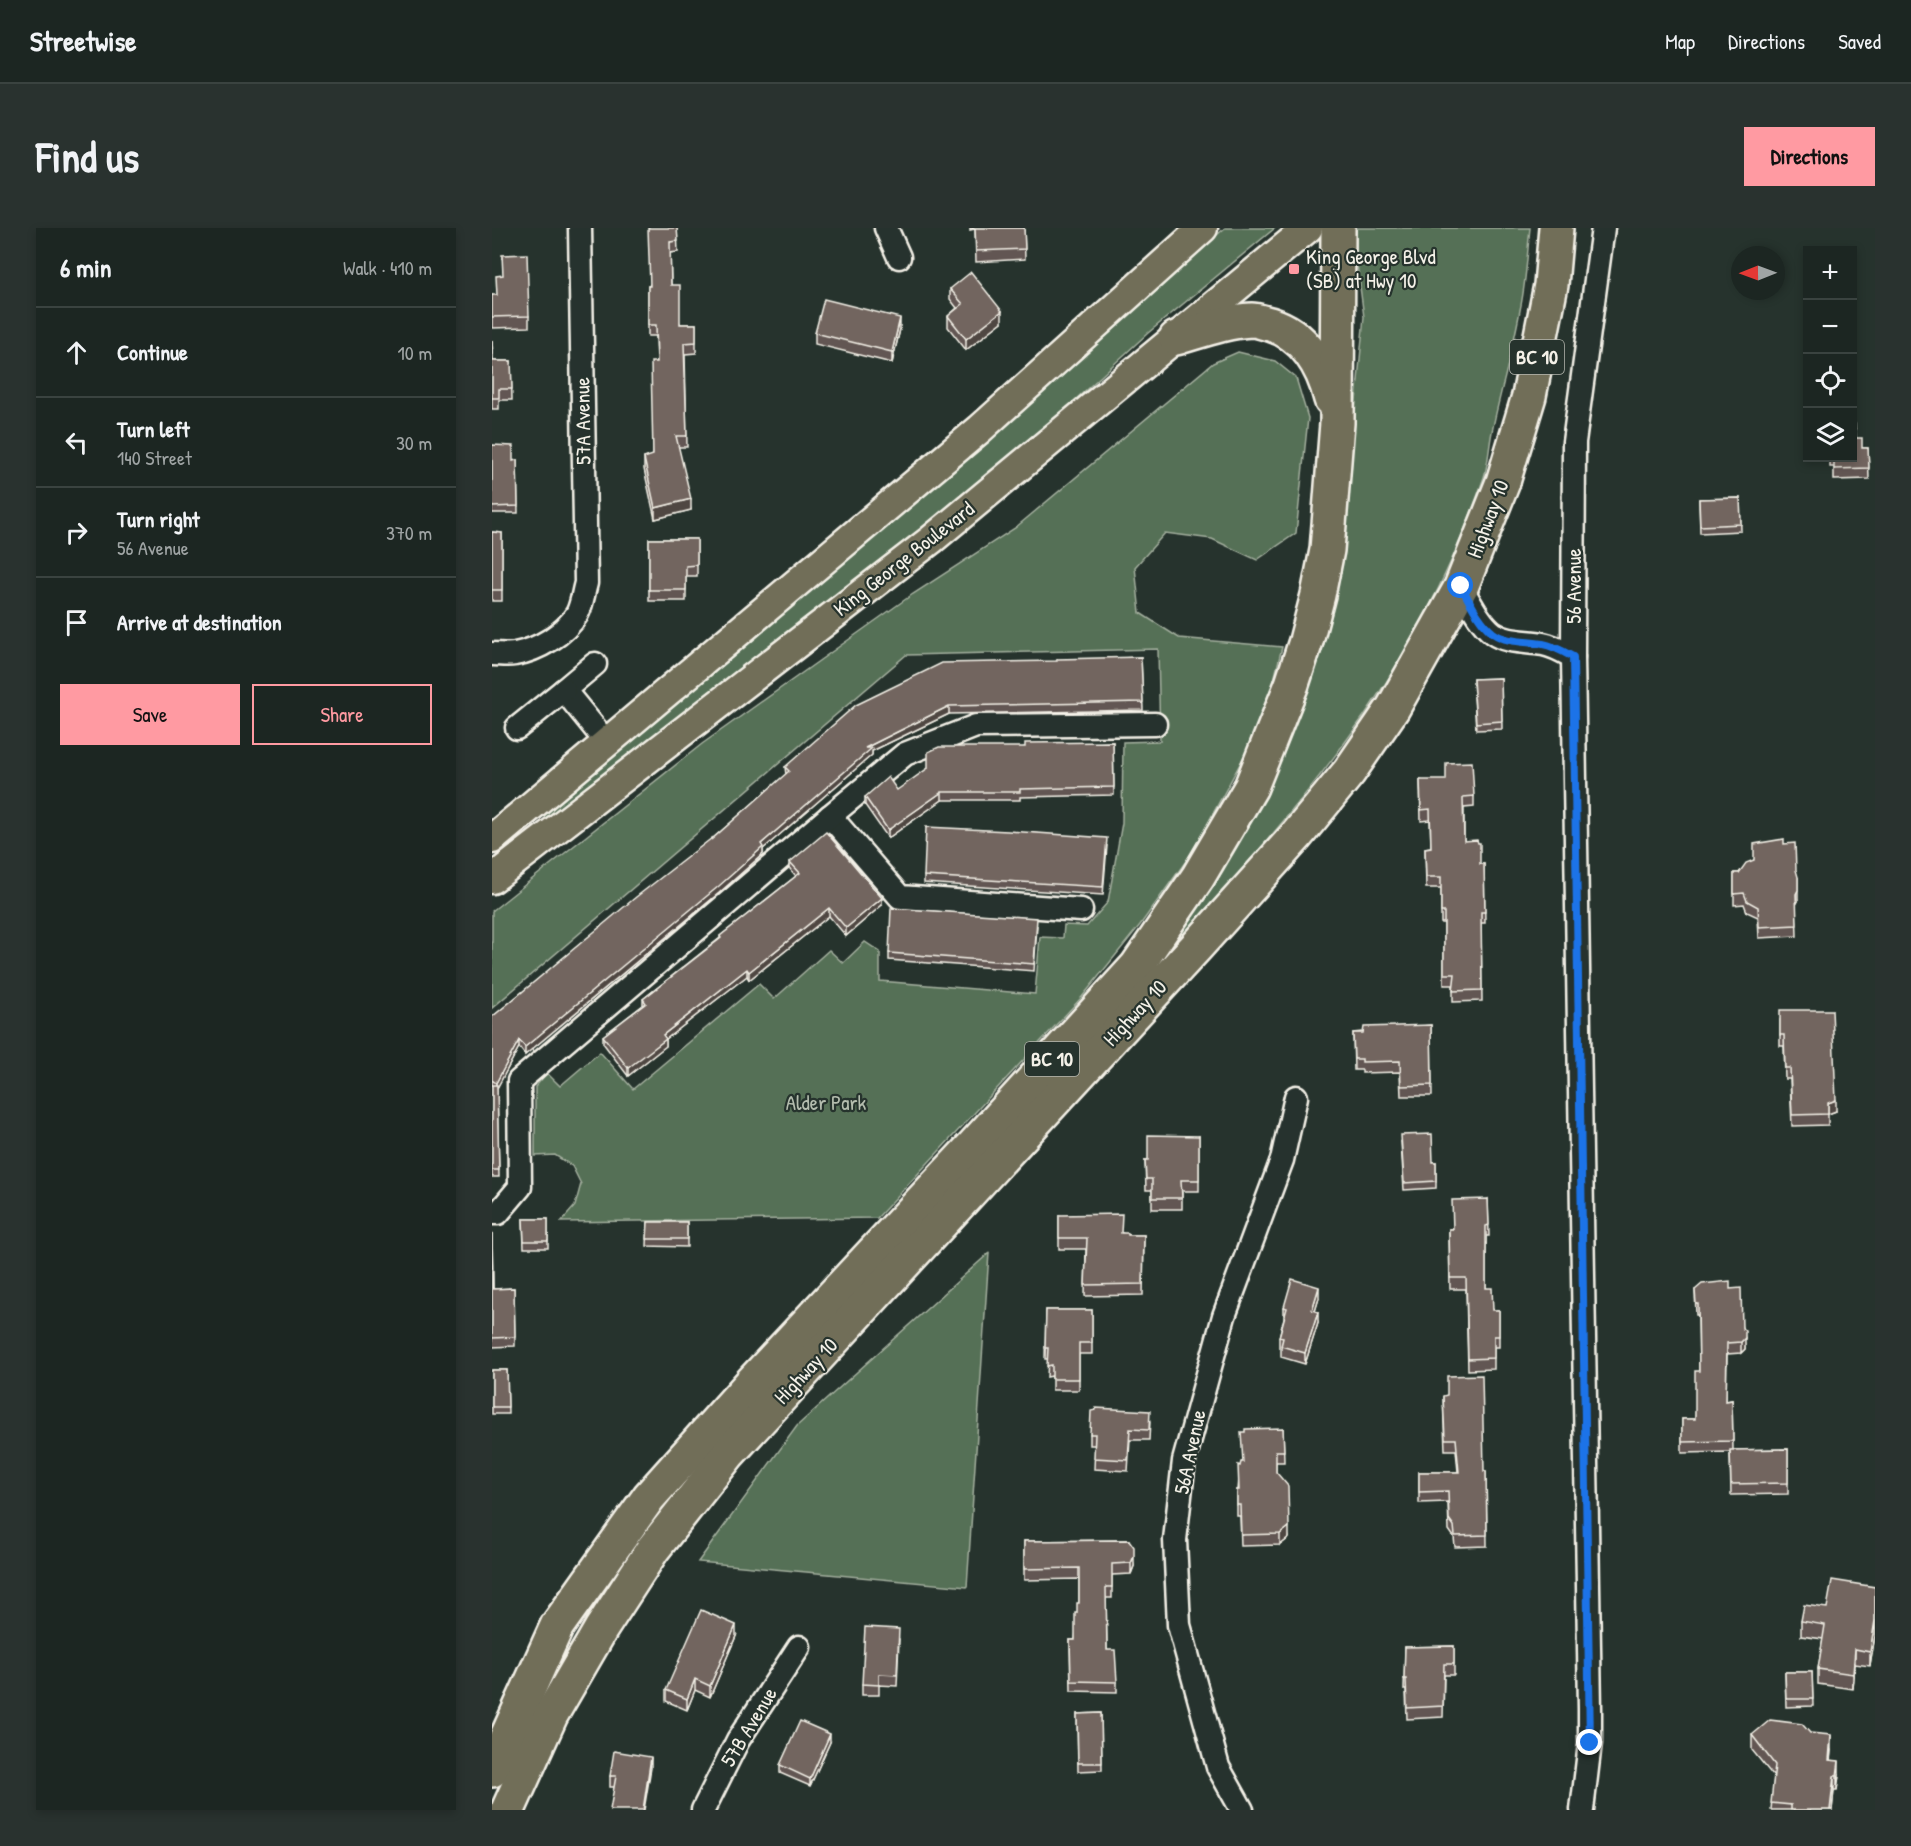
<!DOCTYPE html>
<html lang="en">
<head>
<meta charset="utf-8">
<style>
  body { margin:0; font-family:"Patrick Hand",sans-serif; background:#29322f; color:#f1f3f6 }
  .controls { position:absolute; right:18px; top:18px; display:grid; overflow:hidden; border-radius:0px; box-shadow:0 3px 9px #0003 }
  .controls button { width:54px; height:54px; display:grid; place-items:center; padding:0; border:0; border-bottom:2px solid #3a4340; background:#1c2622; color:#f1f3f6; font:30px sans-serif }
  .compass { position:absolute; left:1239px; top:18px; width:54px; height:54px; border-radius:50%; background:#1c2622; box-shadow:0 3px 9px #0003; rotate:269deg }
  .stop { position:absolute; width:18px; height:18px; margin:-14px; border:4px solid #1a73e8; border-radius:50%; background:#fff }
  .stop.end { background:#1a73e8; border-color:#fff; box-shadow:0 2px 6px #0008 }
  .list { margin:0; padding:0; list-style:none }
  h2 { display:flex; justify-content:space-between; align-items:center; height:78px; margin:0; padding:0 24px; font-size:26px }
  h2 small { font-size:20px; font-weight:400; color:#a0a5a5 }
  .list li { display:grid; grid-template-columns:39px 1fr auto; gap:18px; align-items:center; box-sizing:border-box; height:90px; padding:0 24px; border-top:2px solid #3a4340 }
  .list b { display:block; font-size:22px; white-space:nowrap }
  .list p { margin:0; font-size:20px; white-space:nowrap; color:#a0a5a5 }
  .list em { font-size:20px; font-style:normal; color:#a0a5a5 }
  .actions { display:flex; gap:12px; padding:18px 24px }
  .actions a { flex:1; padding:14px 0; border:2px solid #ff9aa2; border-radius:0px; text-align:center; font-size:21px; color:#ff9aa2 }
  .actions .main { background:#ff9aa2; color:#111 }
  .icon { flex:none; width:33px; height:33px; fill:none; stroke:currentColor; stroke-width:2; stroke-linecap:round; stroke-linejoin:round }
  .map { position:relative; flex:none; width:1383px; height:1582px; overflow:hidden; border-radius:0px }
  header { display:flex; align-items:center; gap:36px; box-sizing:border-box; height:84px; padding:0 30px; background:#1c2622; border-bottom:2px solid #3a4340 }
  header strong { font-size:28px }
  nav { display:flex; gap:33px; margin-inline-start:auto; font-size:21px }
  .intro { display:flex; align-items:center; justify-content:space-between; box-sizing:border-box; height:144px; padding:0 36px }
  h1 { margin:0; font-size:42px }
  .button { padding:15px 27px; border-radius:0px; background:#ff9aa2; color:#111; font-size:21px; font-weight:700 }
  main { display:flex; gap:36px; padding:0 36px }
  aside { flex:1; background:#1c2622; border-radius:0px; box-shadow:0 3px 9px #0003 }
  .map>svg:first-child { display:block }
  .green { fill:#556f56; stroke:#a4b09f; stroke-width:1.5 }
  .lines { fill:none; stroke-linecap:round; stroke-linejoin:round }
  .minor-casing { stroke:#f4f1e8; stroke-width:27 }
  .major-casing { stroke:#f4f1e8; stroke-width:33 }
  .highway-casing { stroke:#f4f1e8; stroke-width:38 }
  .minor { stroke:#26332d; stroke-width:22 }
  .major { stroke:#716e59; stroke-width:28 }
  .highway { stroke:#716e59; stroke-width:33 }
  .wall { fill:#625752; stroke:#f4f1e8; stroke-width:1.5 }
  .shaded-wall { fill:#504742; stroke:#f4f1e8; stroke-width:1.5 }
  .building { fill:#72655f; stroke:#f4f1e8; stroke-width:1.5 }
  .route { stroke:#1a73e8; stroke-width:8 }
  .poi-dot { fill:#ff9aa2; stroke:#26332d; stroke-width:2 }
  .labels { text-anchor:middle; stroke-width:4.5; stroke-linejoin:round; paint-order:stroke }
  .shield { fill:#26332d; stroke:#b6b8b0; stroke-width:1.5 }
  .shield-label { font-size:20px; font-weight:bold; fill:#f4f1e8 }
  .poi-label { font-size:21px; fill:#f4f1e8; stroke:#26332d; text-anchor:start }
  .street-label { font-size:21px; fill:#f4f1e8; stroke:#26332d }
  .park-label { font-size:21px; fill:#b4bdae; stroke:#26332d }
</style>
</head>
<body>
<header>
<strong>Streetwise</strong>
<nav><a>Map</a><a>Directions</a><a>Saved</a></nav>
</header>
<div class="intro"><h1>Find us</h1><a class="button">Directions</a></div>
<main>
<aside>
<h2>6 min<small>Walk · 410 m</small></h2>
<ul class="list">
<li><svg class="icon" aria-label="ahead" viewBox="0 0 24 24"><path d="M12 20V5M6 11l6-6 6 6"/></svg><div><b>Continue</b></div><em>10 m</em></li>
<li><svg class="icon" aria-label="left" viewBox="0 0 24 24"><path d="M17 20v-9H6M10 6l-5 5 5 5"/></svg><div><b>Turn left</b><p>140 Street</p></div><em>30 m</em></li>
<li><svg class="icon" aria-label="right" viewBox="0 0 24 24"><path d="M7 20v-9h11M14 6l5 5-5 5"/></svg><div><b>Turn right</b><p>56 Avenue</p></div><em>370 m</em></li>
<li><svg class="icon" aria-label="arrive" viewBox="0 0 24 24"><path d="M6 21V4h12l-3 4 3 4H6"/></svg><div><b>Arrive at destination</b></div></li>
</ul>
<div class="actions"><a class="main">Save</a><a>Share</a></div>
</aside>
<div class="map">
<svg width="1383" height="1582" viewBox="0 0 1383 1582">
  <rect width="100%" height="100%" fill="#26332d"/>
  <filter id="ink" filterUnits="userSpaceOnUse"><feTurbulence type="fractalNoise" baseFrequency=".0167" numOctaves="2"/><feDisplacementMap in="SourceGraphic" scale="12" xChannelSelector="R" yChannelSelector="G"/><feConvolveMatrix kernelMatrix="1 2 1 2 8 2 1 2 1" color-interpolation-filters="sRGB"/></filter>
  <g filter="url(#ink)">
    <!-- green -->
    <g class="green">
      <path d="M733,0h50l-127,105 -133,122 -465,372 -9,-16 344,-286z"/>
      <path d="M864,0h174c-3,27 -4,55 -10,82 -7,40 -19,78 -27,117 -4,16 -4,34 -9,50 -32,95 -81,188 -141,268 -71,96 -154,184 -233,274l44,-51 38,-51 45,-75 110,-346 17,-179 -8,-61z"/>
      <path d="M746,124l37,9 21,17 12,40 -12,115 -39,27 -45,-21 -47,-6 -30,34 5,46 39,25 103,9 -9,37 -25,65 -57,105 -51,71 -58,72 -205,221 -316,4 14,-16 6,-22 -9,-18 -17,-11 -20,1v-69l12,-14 13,13 40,-34 33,37 126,-105 15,15 55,-49 14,13 22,-21 15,10v29l155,13 5,-57 23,1 1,-13 23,1 21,-24 14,-79 1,-81 37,-1 -2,-92 -252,6 -414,353v-97l210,-167 211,-150 102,-66 198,-165z"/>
      <path d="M497,1025l-22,334 -269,-25 99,-136z"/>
    </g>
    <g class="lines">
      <!-- minor casing -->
      <g class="minor-casing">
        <g id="minor">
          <path d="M394,0l13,29"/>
          <path d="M969,359c9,15 18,35 32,46 14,10 34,8 50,11 11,2 21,8 30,13"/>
          <path d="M0,426c8,0 16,1 23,0 23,-4 50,-20 62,-40 5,-9 6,-21 9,-31l-6,-355"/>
          <path d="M103,436l-31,26 43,53"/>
          <path d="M25,500l47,-38"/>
          <path d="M338,588l70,81 181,13"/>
          <path d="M0,985h6l22,-26 -1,-106 311,-265 75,-62 71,-28 179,-2"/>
          <path d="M211,1582l35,-70 61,-93"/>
          <path d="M750,1582l-24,-43 -39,-142 -4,-85 9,-79 40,-145 58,-156 14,-63"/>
          <path d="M1090,1582l8,-67v-34l-17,-1052 1,-215 29,-214"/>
        </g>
      </g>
      <!-- major casing -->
      <g class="major-casing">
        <g id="major">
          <path d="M0,611l488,-410 223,-201"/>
          <path d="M0,651l439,-339 377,-312"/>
        </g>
      </g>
      <!-- highway casing -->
      <g class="highway-casing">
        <g id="highway">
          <path d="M684,110c24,-7 50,-17 76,-18 6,0 12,3 18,4 34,10 53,42 61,75"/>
          <path d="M0,1542l65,-144 92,-129 104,-116 220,-235 164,-180 61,-89 53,-90 41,-103 14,-43 12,-46 9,-45 10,-127 1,-195"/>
          <path d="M16,1582l43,-95 50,-86 52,-80 76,-96 468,-507 100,-111 52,-63 44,-64 68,-121 42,-105 26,-86 22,-111 5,-57"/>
        </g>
      </g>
      <!-- minor -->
      <use href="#minor" class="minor"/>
      <!-- major -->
      <use href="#major" class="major"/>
      <!-- highway -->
      <use href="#highway" class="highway"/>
    </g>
    <!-- wall -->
    <g class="wall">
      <path d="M185,0l1,24 -8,1 1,32 9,39h16v29l-11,1 2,93h-9l13,63 -36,9 -11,-50v-11l9,-2 4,-94 -1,-26h-8v-50h1z"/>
      <path d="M478,0h54l1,31 -49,3 -1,-33 -5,1z"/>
      <path d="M458,61l52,33 -36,28 -18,-23v-11l9,-8 -7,-9z"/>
      <path d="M0,67l37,21v11l-37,1z"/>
      <path d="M408,101l-8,34 -77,-19v-11z"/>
      <path d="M0,112l1,21h18l1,39h-13v9h-7z"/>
      <path d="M1364,210l6,10h6l1,31 -35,1v-13h-4v-9h22z"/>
      <path d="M0,217l21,16 4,-1 1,53h-26z"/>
      <path d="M1248,270l1,33 -41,2 -1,-34z"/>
      <path d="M0,304l10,1v68h-10z"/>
      <path d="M157,311h48v37h-11v25h-37z"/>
      <path d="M649,429l2,53 -194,4 -77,37v4l-109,94v5l-44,39 -194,162 -6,-8 -22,41 2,89h-7v-160l220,-178 74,-64 -1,-8 272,-106z"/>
      <path d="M1009,450l1,51 -26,1 -3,-51z"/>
      <path d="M621,514l1,53 -94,2v3h-78l-54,38 -23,-33v-8l32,-7 128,-43z"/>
      <path d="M928,552l54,16v11l-10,1v33l16,23h4l1,59h-4l1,78 -29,1v-17h-9v-62h-3v-35h-15l-1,-40 6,-1 -1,-27 -9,1z"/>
      <path d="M1292,616l14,57 -2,3 1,32 -38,2 -1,-21 -11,-5 -3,-8 -10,1v-32h5l15,-13z"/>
      <path d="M615,618l-4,49 -179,-12v-7z"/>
      <path d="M298,634l92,43 -36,31 -17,-20 -80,64 -2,-4 -81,63v7l-38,30 -25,-33v-7l40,-31v-6l77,-61v-2l76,-60 -6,-7z"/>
      <path d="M545,698l-3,45 -145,-11v-7z"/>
      <path d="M1288,793l56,90 -8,3v11l-36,1 -2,-47h-5l-1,-33h-4z"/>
      <path d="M939,797l1,71h-31l-1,-24 -38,1v-3h-8l-1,-37z"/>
      <path d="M707,908v55h-17v18h-30v-19h-6l-1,-30h3z"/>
      <path d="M909,914l32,20h3v26l-32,2z"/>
      <path d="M996,971l1,37h-3v52l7,22h6v37h-5v22l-26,1 -2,-81h-16l-1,-60h3z"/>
      <path d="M567,987l63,18 6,2h16l-1,60 -58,1 1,-47h-27z"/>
      <path d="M31,991h25v29h-24z"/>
      <path d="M156,994h39v25l-40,-1z"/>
      <path d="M0,1005l1,56 21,-1 1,58 -23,1z"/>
      <path d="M1238,1061l12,39 3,21 -4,4 -14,1 -1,47 6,-1 1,50 55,-1v45l-57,1 -1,-43 -48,1v-34h13l4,-48 -1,-56h-2l-1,-25z"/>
      <path d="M827,1070l-4,13 3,12 -13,41 -24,-7v-9h-2v-11l5,-19v-11z"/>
      <path d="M554,1082h46v44h-13v36h-27v-14l-5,1 1,-18h-3z"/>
      <path d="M0,1142h15l1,44h-16z"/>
      <path d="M951,1168l41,75h2l1,75 -32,1 -1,-10 -5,-7 -1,-28 -29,1v-31h39l-2,-22h-11z"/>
      <path d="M604,1182l54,11 -1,19h-19l-2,31 -34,-2 1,-24h-5v-11z"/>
      <path d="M791,1200l1,34h-8v10l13,66 -9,7 -39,1 -1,-30h-3v-26h1l2,-24 2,-4z"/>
      <path d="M637,1312l5,26 -3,8 -19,1v23h-6l1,52 10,32v10l-46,-1 -1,-51h5l4,-37v-24l-55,1v-39z"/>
      <path d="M1383,1359v48l-5,31 -15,-2 -2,25 -35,-5v-15l5,-30 -22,-3v-15l26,-13z"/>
      <path d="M244,1408l-26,61 -15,-7 -8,20 -21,-9v-11z"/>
      <path d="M407,1412l-2,46 -18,-1v10h-17v-11z"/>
      <path d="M962,1418v29h-10l-1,42 -36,2 -1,-29h-2l1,-43z"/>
      <path d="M1293,1444h27l1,34 -27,1z"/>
      <path d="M609,1485l1,57 -24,1 -1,-57z"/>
      <path d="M1318,1505l21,17 -1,10 9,15 -2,15h-3l-2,20h-61l3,-33 -22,-27v-15z"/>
      <path d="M338,1514l-20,44 -30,-13v-8z"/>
      <path d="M159,1540l-37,19h-4v-11z"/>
    </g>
    <!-- shaded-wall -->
    <g class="shaded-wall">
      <path d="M510,83v11l-36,28v-11z"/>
      <path d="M408,90v11l-8,34v-11z"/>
      <path d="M199,271v11l-36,9v-11z"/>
      <path d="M457,478v8l-77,37v4l-109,94v5l-44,39 -194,162v-8l236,-203 104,-96z"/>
      <path d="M450,564v8l-54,38v-8z"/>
      <path d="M1306,649v24l-2,4v-11z"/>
      <path d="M390,670v7l-36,31v-8z"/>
      <path d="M337,680v8l-80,64v-8z"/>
      <path d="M255,741v7l-81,63v7l-38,30v-8l35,-33z"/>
      <path d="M27,812v7l-23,43v-7z"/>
      <path d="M1344,872v11l-8,3v-11z"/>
      <path d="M827,1059v11l-7,23v-11z"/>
      <path d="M826,1084v11l-13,41v-11z"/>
      <path d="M1253,1110v11l-4,4v-11z"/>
      <path d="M797,1299v11l-9,7v-11z"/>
      <path d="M642,1328v10l-3,8v-11z"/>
      <path d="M1383,1392v15l-5,31v-14z"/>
      <path d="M244,1397v11l-26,61v-11z"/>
      <path d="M1363,1421v15l-2,25v-15z"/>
      <path d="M203,1451v11l-8,20v-11z"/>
      <path d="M338,1506v8l-20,44v-7z"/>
      <path d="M1339,1507v15l-2,24v-14z"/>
      <path d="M159,1529v11l-7,42h-1z"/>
      <path d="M1347,1533v14l-2,15v-14z"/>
      <path d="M1342,1548v14l-2,20h-2z"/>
    </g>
    <!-- building -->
    <g class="building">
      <path d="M156,0h29l1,13 -8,1 1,43h9v39h16v18l-12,1 3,93h-11l15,63 -36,9 -11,-50 9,-3 -2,-93h6l-1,-37h-8v-39h2z"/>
      <path d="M483,0h49l1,21 -49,2z"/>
      <path d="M35,26l2,62 -37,1v-22h5l-1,-19 7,-1 -1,-20z"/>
      <path d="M479,44l31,39 -36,28 -18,-23 15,-12 -13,-15z"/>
      <path d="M332,71l76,19 -8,34 -77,-19z"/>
      <path d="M0,112l1,21h18l1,28h-13v9h-7z"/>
      <path d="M1360,196h3l1,14h6v10h6l1,20 -35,1v-11h18z"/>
      <path d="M0,217l21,1v15l4,-1 1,46 -26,1z"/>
      <path d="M1248,270l1,26 -41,2 -1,-27z"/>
      <path d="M0,304l10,1v57h-10z"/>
      <path d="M157,311h48v26l-11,1v24h-37z"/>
      <path d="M649,429l2,45 -194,4 -84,42h7l-111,96 2,3 -44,39 -194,161 -6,-7 -23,43 -4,-3v-63l144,-120 76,-59v1l77,-68 -4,-4 71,-62 86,-42 115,-2v-2z"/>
      <path d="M1009,450l1,43 -26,2 -3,-44z"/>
      <path d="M621,514l1,45 -94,2v3h-78l-54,38 -23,-33 23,-20 9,13 31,-22v-16l11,-5h86v-4z"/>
      <path d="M980,534l2,34 -11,1 1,44 13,-1 1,3h2v21h4l1,48h-4l1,78 -29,1 2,-17h-11v-62h-3v-35h-15l-1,-29 6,-1 -1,-38 -9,1 -1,-30h26v-17z"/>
      <path d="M434,599l82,4 99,7 -4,49 -179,-11z"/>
      <path d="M334,604l56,66 -36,30 -17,-20 -80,64 -2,-3 -84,66 3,4 -38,29 -25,-32 43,-33 -3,-4 78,-61 -1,-2 80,-63 -10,-11z"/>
      <path d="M1292,611v5l11,-1 1,27 2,7v13l-2,4 1,31 -38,2 -1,-20 -11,-6 -3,-8 -10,1v-21h5l7,-10 8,-3v-16z"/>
      <path d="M399,680l146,10 -3,46 -145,-11z"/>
      <path d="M1288,782h52l4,90 -8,3v11l-36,1 -2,-47h-5l-1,-33h-4z"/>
      <path d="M939,797l1,60 -31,1 -1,-25 -38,1v-3h-8l-1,-26h10l1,-6z"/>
      <path d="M0,857h5l2,85h-7z"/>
      <path d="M940,906l1,28h3v19l-32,2 -3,-48z"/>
      <path d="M656,907l51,1v44h-18l1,18h-30v-19h-6l-1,-19h3z"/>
      <path d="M996,971l1,26 -3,1v62h6l1,22h6v26h-5v22l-26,1 -2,-81h-16l-1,-49h4l-1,-29z"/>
      <path d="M630,986l-1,19h7v2h16l-1,49 -58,1 2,-47h-28v-23z"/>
      <path d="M31,991h25v22h-24z"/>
      <path d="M156,994h39v17h-40z"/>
      <path d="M0,1005l1,56 21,-1 1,49 -23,1z"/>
      <path d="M800,1051l27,8 -7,23 6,2 -13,41 -24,-7 2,-8 -4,-1 8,-29 -3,-1z"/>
      <path d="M1238,1053v8l11,-1 1,40 3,3v7l-4,4 -14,1 -1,58 6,-1 1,41 -51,1v-23h13v-48h4l-1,-67h-2l-1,-14 7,-6z"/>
      <path d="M554,1082h46v33h-13v36h-27v-14l-5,1 1,-18h-3z"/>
      <path d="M0,1142h15l1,37h-16z"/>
      <path d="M990,1147l2,96h2l1,64 -32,1 -1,-10 -5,-7 -1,-28 -29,1v-20h40l-3,-33h-11l-2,-43 4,-1v-19z"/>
      <path d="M604,1180l54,3 -1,19 -19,-1 -2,31 -34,-2 1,-24h-5l1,-23 5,-1z"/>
      <path d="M791,1200l1,23h-8v21l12,14 1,41 -9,7 -39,1 -1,-30h-3v-15h2l-1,-25 2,1 1,-4h2l-2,-30h4v-3z"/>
      <path d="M1296,1221v34l-57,1 -1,-34z"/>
      <path d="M637,1312l5,7v9l-3,7 -19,1v23h-6l1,63h8l2,32 -46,-1 -1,-41h5v-27h2v-10h2v-35l-55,1v-28z"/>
      <path d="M1340,1352l43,7v33l-5,32 -15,-3 -2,25 -35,-5 7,-44 -24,-4 3,-16 23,3z"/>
      <path d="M209,1382l35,15 -26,61 -15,-7 -8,20 -21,-9z"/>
      <path d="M373,1399l34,2 -2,46 -18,-1v11l-17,-1z"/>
      <path d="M962,1418v18h-10l-1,42 -36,2 -1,-29h-2l1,-32z"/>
      <path d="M1293,1444h27l1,27h-27z"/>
      <path d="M609,1485l1,50h-24l-1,-49z"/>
      <path d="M1278,1492l32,4 8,9 21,2 -2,25 10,1 -2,15h-3l-4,34h-39v-5l-20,-2 4,-38 -23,-30z"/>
      <path d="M308,1493l30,13 -20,45 -30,-14z"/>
      <path d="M122,1523l37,6 -8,53h-33l6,-34h-6z"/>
    </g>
  </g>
  <g class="lines" filter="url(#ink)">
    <!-- route -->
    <path class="route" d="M969,358c9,16 18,36 32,47 14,10 34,8 50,11 11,2 21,8 30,13l17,1086"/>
  </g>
  <!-- markers -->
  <rect class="poi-dot" x="796" y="35" width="12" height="12" rx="3"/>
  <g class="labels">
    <!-- shield labels -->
    <g class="shield">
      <rect x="1018" y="112" width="54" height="34" rx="4.5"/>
      <rect x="533" y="814" width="54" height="34" rx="4.5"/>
    </g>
    <g class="shield-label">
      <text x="1045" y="136">BC 10</text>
      <text x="560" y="838">BC 10</text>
    </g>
    <!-- poi labels -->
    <g class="poi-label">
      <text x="814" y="36">King George Blvd<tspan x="814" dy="24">(SB) at Hwy 10</tspan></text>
    </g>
    <!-- street labels -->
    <g class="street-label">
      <text transform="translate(91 193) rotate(-91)" y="7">57A Avenue</text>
      <text transform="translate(996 291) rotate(-69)" y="7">Highway 10</text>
      <text transform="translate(412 331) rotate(-38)" y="7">King George Boulevard</text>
      <text transform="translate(1082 358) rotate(-90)" y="7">56 Avenue</text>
      <text transform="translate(643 785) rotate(-47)" y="7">Highway 10</text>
      <text transform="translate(314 1143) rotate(-47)" y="7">Highway 10</text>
      <text transform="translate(698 1224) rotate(-78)" y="7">56A Avenue</text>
      <text transform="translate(257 1499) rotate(-59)" y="7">57B Avenue</text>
    </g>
    <!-- park labels -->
    <g class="park-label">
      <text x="334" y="882">Alder Park</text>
    </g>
  </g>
</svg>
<div class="controls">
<button>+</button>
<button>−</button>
<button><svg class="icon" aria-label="locate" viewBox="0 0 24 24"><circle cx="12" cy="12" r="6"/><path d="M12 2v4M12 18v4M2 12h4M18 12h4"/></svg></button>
<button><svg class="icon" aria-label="layers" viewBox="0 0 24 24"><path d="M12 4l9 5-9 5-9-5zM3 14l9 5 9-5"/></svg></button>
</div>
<svg class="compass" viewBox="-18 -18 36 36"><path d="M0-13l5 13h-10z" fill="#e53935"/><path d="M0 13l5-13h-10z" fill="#a0a5a5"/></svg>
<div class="stop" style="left:969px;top:358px"></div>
<div class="stop end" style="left:1098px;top:1515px"></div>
</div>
</main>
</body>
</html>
